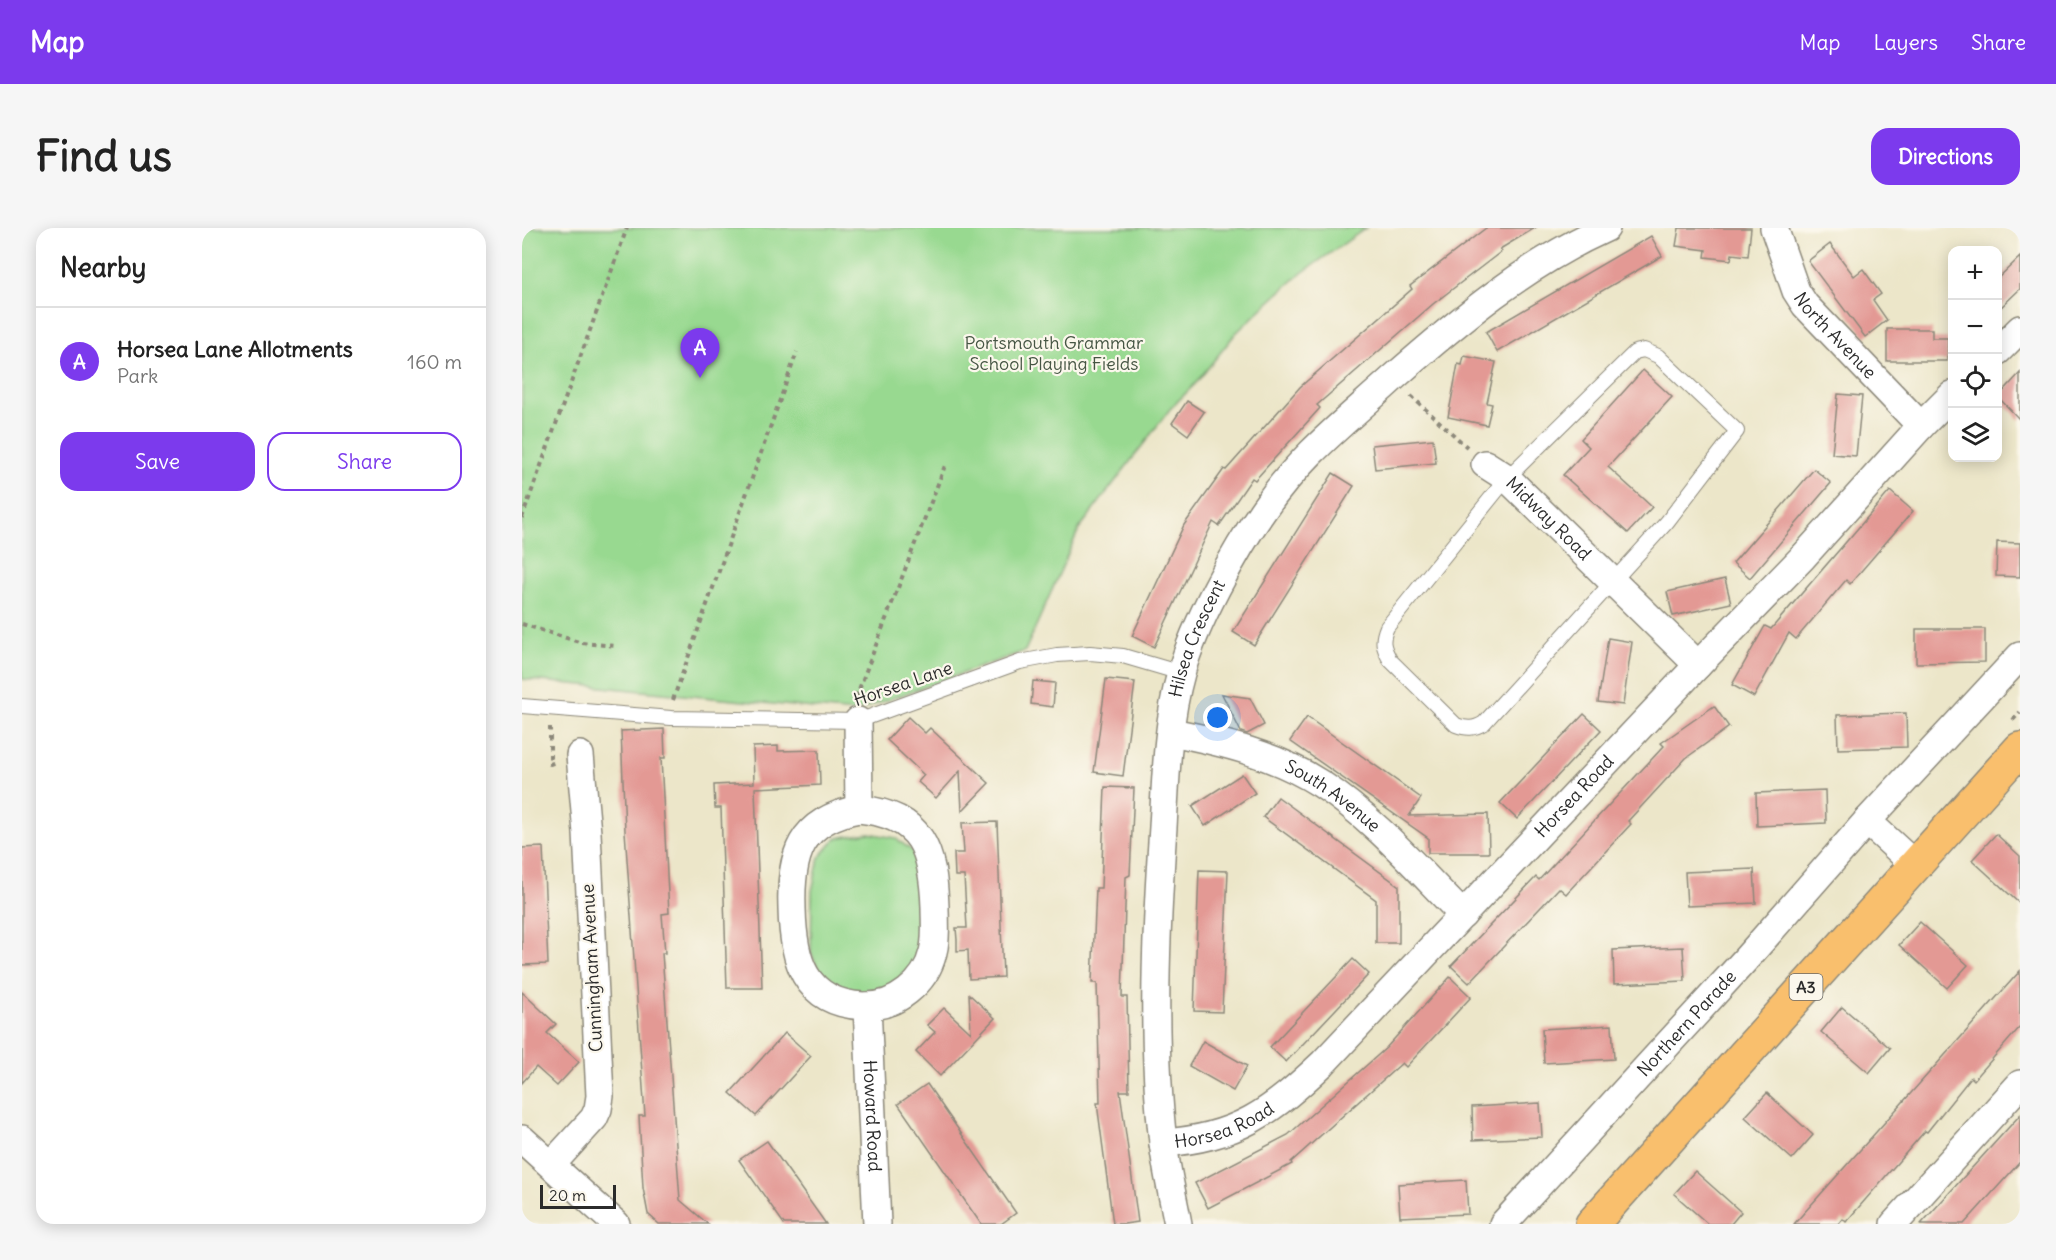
<!DOCTYPE html>
<html lang="en">
<head>
<meta charset="utf-8">
<style>
  body { margin:0; font-family:Delius,sans-serif; background:#f6f6f6; color:#222 }
  .controls { position:absolute; right:18px; top:18px; display:grid; overflow:hidden; border-radius:12px; box-shadow:0 3px 15px #0003 }
  .controls button { width:54px; height:54px; display:grid; place-items:center; padding:0; border:0; border-bottom:2px solid #e0e0e0; background:#fff; color:#222; font:30px sans-serif }
  .scale { position:absolute; left:18px; bottom:15px; width:76px; box-sizing:border-box; padding-left:6px; border:3px solid #2b2b2b; border-top:0; font-size:16px; line-height:21px; white-space:nowrap; color:#2b2b2b; -webkit-text-stroke:4px #fbf7ec; paint-order:stroke }
  .you { position:absolute; left:696px; top:490px; width:21px; height:21px; margin:-15px; border:4px solid #fff; border-radius:50%; background:#1a73e8; box-shadow:0 0 0 9px #1a73e833 }
  .badge { display:grid; place-items:center; width:39px; height:39px; border-radius:50%; background:#7c3aed; color:#fff; font-size:20px; font-weight:700 }
  .pin { position:absolute; translate:-50% -50px; filter:drop-shadow(0 2px 3px #0008) }
  .pin::after { content:''; position:absolute; top:32px; width:21px; height:18px; background:inherit; clip-path:polygon(0 0,100% 0,50% 100%) }
  .list { margin:0; padding:0; list-style:none }
  h2 { display:flex; justify-content:space-between; align-items:center; height:78px; margin:0; padding:0 24px; font-size:26px }
  h2 small { font-size:20px; font-weight:400; color:#767676 }
  .list li { display:grid; grid-template-columns:39px 1fr auto; gap:18px; align-items:center; box-sizing:border-box; height:108px; padding:0 24px; border-top:2px solid #e0e0e0 }
  .list b { display:block; font-size:22px; white-space:nowrap }
  .list p { margin:0; font-size:20px; white-space:nowrap; color:#767676 }
  .list em { font-size:20px; font-style:normal; color:#767676 }
  .actions { display:flex; gap:12px; padding:18px 24px }
  .actions a { flex:1; padding:14px 0; border:2px solid #7c3aed; border-radius:18px; text-align:center; font-size:21px; color:#7c3aed }
  .actions .main { background:#7c3aed; color:#fff }
  .icon { flex:none; width:33px; height:33px; fill:none; stroke:currentColor; stroke-width:2; stroke-linecap:round; stroke-linejoin:round }
  .map { position:relative; flex:none; width:1498px; height:996px; overflow:hidden; border-radius:18px }
  header { display:flex; align-items:center; gap:36px; box-sizing:border-box; height:84px; padding:0 30px; background:#7c3aed; color:#fff }
  header strong { font-size:28px }
  nav { display:flex; gap:33px; margin-inline-start:auto; font-size:21px }
  .intro { display:flex; align-items:center; justify-content:space-between; box-sizing:border-box; height:144px; padding:0 36px }
  h1 { margin:0; font-size:42px }
  .button { padding:15px 27px; border-radius:18px; background:#7c3aed; color:#fff; font-size:21px; font-weight:700 }
  main { display:flex; gap:36px; padding:0 36px }
  aside { flex:1; background:#fff; border-radius:18px; box-shadow:0 3px 15px #0003 }
  .map>svg:first-child { display:block }
  .green { fill:#98d990; stroke:#62825e; stroke-width:1.5 }
  .building { fill:#e39994 }
  .lines { fill:none; stroke-linecap:round; stroke-linejoin:round }
  .lane-casing { stroke:#8c887a; stroke-width:16 }
  .street-casing { stroke:#8c887a; stroke-width:30 }
  .primary-casing { stroke:#8c887a; stroke-width:36 }
  .path { stroke:#8c887a; stroke-width:4; stroke-dasharray:4.5 4.5; stroke-linecap:butt }
  .lane { stroke:#fff; stroke-width:14 }
  .street { stroke:#fff; stroke-width:27 }
  .primary { stroke:#f9bf6d; stroke-width:33 }
  .labels { text-anchor:middle; stroke-width:4.5; stroke-linejoin:round; paint-order:stroke }
  .shield { fill:#fbf7ec; stroke:#696865; stroke-width:1.5 }
  .shield-label { font-size:16px; font-weight:bold; fill:#2b2b2b }
  .street-label { font-size:18px; fill:#2b2b2b; stroke:#fbf7ec }
  .park-label { font-size:18px; fill:#465644; stroke:#fbf7ec }
</style>
</head>
<body>
<header>
<strong>Map</strong>
<nav><a>Map</a><a>Layers</a><a>Share</a></nav>
</header>
<div class="intro"><h1>Find us</h1><a class="button">Directions</a></div>
<main>
<aside>
<h2>Nearby<small></small></h2>
<ul class="list">
<li><span class="badge">A</span><div><b>Horsea Lane Allotments</b><p>Park</p></div><em>160 m</em></li>
</ul>
<div class="actions"><a class="main">Save</a><a>Share</a></div>
</aside>
<div class="map">
<svg width="1498" height="996" viewBox="0 0 1498 996">
  <rect width="100%" height="100%" fill="#fbf7ec"/>
  <filter id="ink" filterUnits="userSpaceOnUse"><feTurbulence type="fractalNoise" baseFrequency=".0167" numOctaves="2"/><feDisplacementMap in="SourceGraphic" scale="12" xChannelSelector="R" yChannelSelector="G"/><feConvolveMatrix kernelMatrix="1 2 1 2 8 2 1 2 1" color-interpolation-filters="sRGB"/></filter>
  <filter id="wash" filterUnits="userSpaceOnUse"><feTurbulence type="fractalNoise" baseFrequency=".008" numOctaves="4" result="noise"/><feDisplacementMap in="SourceGraphic" scale="24" xChannelSelector="R" yChannelSelector="G"/><feGaussianBlur stdDeviation="1.35" result="paint"/><feColorMatrix in="noise" values="0 0 0 0 0 0 0 0 0 0 0 0 0 0 0 0 0 1.4 0 .05"/><feComposite in="paint" operator="in"/></filter>
  <g filter="url(#wash)">
    <rect width="100%" height="100%" fill="#ece6c9"/>
    <!-- green -->
    <g class="green">
      <path d="M0,0h844l-67,47 -30,27 -33,31 -40,50 -26,26 -91,120 -54,122 -171,61 -332,-33z"/>
      <path d="M347,605l26,5 23,17 6,26 -1,73 -10,20 -40,23 -31,-5 -21,-17 -10,-22 1,-62 7,-33 17,-20z"/>
    </g>
    <g id="blocks">
      <!-- building -->
      <g class="building">
        <path d="M964,0h49l-35,21 2,2 -69,53 -116,101 3,3 -65,72 -3,-2 -33,48 -6,-4 -59,125 -22,-11 52,-111 40,-56 2,1 74,-83 112,-98 -2,-3z"/>
        <path d="M1157,0h72l-3,28 -16,-2 -1,6 -26,-3 1,-7 -30,-4z"/>
        <path d="M1129,8l11,20 -165,96 -11,-20z"/>
        <path d="M1308,16l24,32 9,-7 18,25 -8,6 14,20 -22,17 -57,-76z"/>
        <path d="M1498,29v32l-22,21v-32z"/>
        <path d="M1365,101h45v9h16l-1,23h-60z"/>
        <path d="M942,128l32,6 -9,41 5,1 -5,21 -39,-8 10,-53 4,1z"/>
        <path d="M1121,142l29,27 -64,70 44,40 -24,26 -65,-58 26,-28 -8,-8z"/>
        <path d="M1498,145v47l-22,-23z"/>
        <path d="M1316,166l24,2 -6,60 -24,-2z"/>
        <path d="M665,173l17,11 -16,23 -16,-12z"/>
        <path d="M911,211l3,24 -61,6 -3,-24z"/>
        <path d="M1292,241l17,14 -81,95 -17,-15z"/>
        <path d="M811,245l21,13 -100,159 -21,-13z"/>
        <path d="M1368,263l23,20 -63,73 -4,-4 -50,59 -7,-6 -35,64 -22,-12 33,-59 6,3z"/>
        <path d="M1475,314l23,1v34l-24,-1z"/>
        <path d="M1203,351l6,24 -58,13 -6,-24z"/>
        <path d="M1394,401h69v33l-69,1z"/>
        <path d="M1086,410l24,4 -9,63 -25,-3z"/>
        <path d="M584,451l29,3 -12,94 -29,-4z"/>
        <path d="M511,453l22,2 -2,24 -22,-3z"/>
        <path d="M700,466l28,4 14,27 -17,9 -6,-2z"/>
        <path d="M1192,478l15,21 -43,31 -58,63 3,3 -65,70 -7,-6 -90,95 -18,-17 85,-89 3,3 125,-134 -3,-3z"/>
        <path d="M1384,485l1,34 -69,2 -1,-34z"/>
        <path d="M1062,486l17,16 -84,89 -17,-16z"/>
        <path d="M386,489l17,16 5,-5 59,55 -27,28 -2,-40 -24,27 -18,-16 6,-7 -37,-35z"/>
        <path d="M785,489l114,81 -12,18 79,-2 1,39h-61v-15l-138,-97z"/>
        <path d="M142,501l1,29h-4l8,155 -7,1 3,39h-3l18,247 28,24h-49l-11,-10 -5,-26 -4,-72h6l-20,-285 -4,-100z"/>
        <path d="M256,518v5l41,-1 1,35 -65,3 7,200h-35l-6,-180h-6l-1,-23 40,-2 -1,-36z"/>
        <path d="M720,546l13,19 -50,33 -13,-20z"/>
        <path d="M583,559l29,1 -4,87 -4,2 -4,120h5l2,94h-9l18,131 -14,2h-11l-16,-121h3l-3,-120h-5l4,-95h5z"/>
        <path d="M1303,562l1,33 -69,3 -1,-33z"/>
        <path d="M756,569l121,89v57h-23v-43l-113,-83z"/>
        <path d="M475,594l6,155 -34,2 -1,-29 -11,1v-11l-1,-12h11l-3,-52h-9l-1,-23h10l-2,-30z"/>
        <path d="M1474,606l24,22v48l-48,-44z"/>
        <path d="M21,619l5,117 -26,1v-117z"/>
        <path d="M1232,641l2,34 -69,3 -2,-34z"/>
        <path d="M677,642l29,1 -6,141 -28,-1z"/>
        <path d="M1398,694l48,43 -21,23 -48,-43z"/>
        <path d="M1161,719l2,34 -71,3 -1,-34z"/>
        <path d="M831,731l16,15 -83,88 -16,-15z"/>
        <path d="M1498,743v56l-46,53 -3,-3 -44,55 -2,-1 -79,91 -3,-3 -4,5h-45z"/>
        <path d="M928,749l21,20 -65,70 -4,-4 -111,99 1,2 -84,44 -13,-25 93,-48 98,-87z"/>
        <path d="M0,764l34,32 -9,9 32,29 -22,24 -21,-19 -14,16z"/>
        <path d="M447,766l26,24 -55,58 -24,-24 19,-20 -8,-7 17,-17 27,25z"/>
        <path d="M1320,779l48,41 -21,25 -48,-41z"/>
        <path d="M1090,797l2,34 -70,4 -2,-34z"/>
        <path d="M263,805l26,23 -55,60 -26,-23z"/>
        <path d="M681,813l44,25 -14,25 -44,-25z"/>
        <path d="M405,856l89,129 -15,11h-20l-83,-120z"/>
        <path d="M1245,865l46,42 -21,24 -47,-42z"/>
        <path d="M1018,875l2,34 -69,3 -1,-33z"/>
        <path d="M1498,887v47l-56,62h-43z"/>
        <path d="M245,913l59,83h-42l-45,-64z"/>
        <path d="M1173,943l46,41 -10,12h-23l-34,-30z"/>
        <path d="M944,952l2,34 -68,3 -2,-33z"/>
      </g>
    </g>
  </g>
  <g filter="url(#ink)">
    <use href="#blocks" fill-opacity="0" stroke="#8c887a" stroke-width="1.5"/>
    <g class="lines">
      <!-- lane casing -->
      <g class="lane-casing">
        <g id="lane">
          <path d="M1122,122l14,6 79,75 -70,91 -183,201c-10,6 -17,6 -28,2l-66,-65c-7,-13 -9,-19 -3,-33l120,-149 128,-126z"/>
          <path d="M0,478l149,12 187,3 162,-59 37,-7 33,-2 33,3 58,17"/>
        </g>
      </g>
      <!-- street casing -->
      <g class="street-casing">
        <g id="street">
          <path id="s1" d="M1252,0l22,63 9,14 116,121"/>
          <path d="M1476,123l22,-22"/>
          <path id="s2" d="M963,236l22,14 191,187"/>
          <path d="M336,493l1,88"/>
          <path id="s3" d="M649,504c52,10 105,23 150,52 54,35 97,86 142,131"/>
          <path d="M337,581c64,6 74,42 76,98 0,15 2,31 -2,45 -7,31 -38,56 -70,54 -60,-3 -70,-48 -71,-97 -2,-54 8,-89 67,-100z"/>
          <path d="M1345,593l49,45"/>
          <path id="s4" d="M345,778l10,218"/>
          <path d="M0,911l94,85"/>
          <path id="s5" d="M641,915c74,-5 108,-31 160,-80l375,-398 105,-108 118,-131 31,-31"/>
          <path d="M30,936l42,-46 4,-9 2,-13 -13,-263 -7,-78"/>
          <path id="s6" d="M656,996c-5,-27 -12,-55 -15,-82 -12,-103 -7,-212 0,-315 3,-51 4,-104 18,-154 13,-48 54,-123 83,-164 38,-55 81,-87 129,-131 66,-58 133,-114 213,-150"/>
          <path id="s7" d="M981,996l242,-264 122,-139 153,-165"/>
          <path d="M1372,996l126,-140"/>
        </g>
      </g>
      <!-- primary casing -->
      <g class="primary-casing">
        <path id="primary" d="M1070,996l428,-475"/>
      </g>
      <!-- path -->
      <g class="path">
        <path d="M889,168l56,51"/>
        <path d="M0,290l105,-290"/>
        <path d="M0,396l60,19 34,3"/>
        <path d="M334,469l90,-234"/>
        <path d="M151,472l124,-348"/>
        <path d="M1491,492l7,-8"/>
        <path d="M28,499v37l6,-2"/>
      </g>
      <!-- lane -->
      <use href="#lane" class="lane"/>
      <!-- street -->
      <use href="#street" class="street"/>
      <!-- primary -->
      <use href="#primary" class="primary"/>
    </g>
  </g>
  <g class="labels">
    <!-- shield labels -->
    <rect class="shield" x="1267.5" y="746" width="33" height="26" rx="4.5"/>
    <g class="shield-label">
      <text x="1284" y="765">A3</text>
    </g>
    <!-- street labels -->
    <g class="street-label">
      <text dy="6" stroke="none"><textPath href="#s1" startOffset="126">North Avenue</textPath></text>
      <text dy="6" stroke="none"><textPath href="#s2" startOffset="84">Midway Road</textPath></text>
      <text dy="6" stroke="none"><textPath href="#s6" startOffset="592">Hilsea Crescent</textPath></text>
      <text transform="translate(381 456) rotate(-19)" y="6">Horsea Lane</text>
      <text dy="6" stroke="none"><textPath href="#s5" startOffset="550">Horsea Road</textPath></text>
      <text dy="6" stroke="none"><textPath href="#s3" startOffset="176">South Avenue</textPath></text>
      <text transform="translate(70 740) rotate(-93)" y="6">Cunningham Avenue</text>
      <text dy="6" stroke="none"><textPath href="#s7" startOffset="272">Northern Parade</textPath></text>
      <text dy="6" stroke="none"><textPath href="#s4" startOffset="110">Howard Road</textPath></text>
      <text dy="6" stroke="none"><textPath href="#s5" startOffset="64">Horsea Road</textPath></text>
    </g>
    <!-- park labels -->
    <g class="park-label">
      <text x="532" y="121">Portsmouth Grammar<tspan x="532" dy="21">School Playing Fields</tspan></text>
    </g>
  </g>
</svg>
<div class="controls">
<button>+</button>
<button>−</button>
<button><svg class="icon" aria-label="locate" viewBox="0 0 24 24"><circle cx="12" cy="12" r="6"/><path d="M12 2v4M12 18v4M2 12h4M18 12h4"/></svg></button>
<button><svg class="icon" aria-label="layers" viewBox="0 0 24 24"><path d="M12 4l9 5-9 5-9-5zM3 14l9 5 9-5"/></svg></button>
</div>
<div class="scale">20 m</div>
<div class="you"></div>
<div class="pin badge" style="left:178px;top:150px">A</div>
</div>
</main>
</body>
</html>
